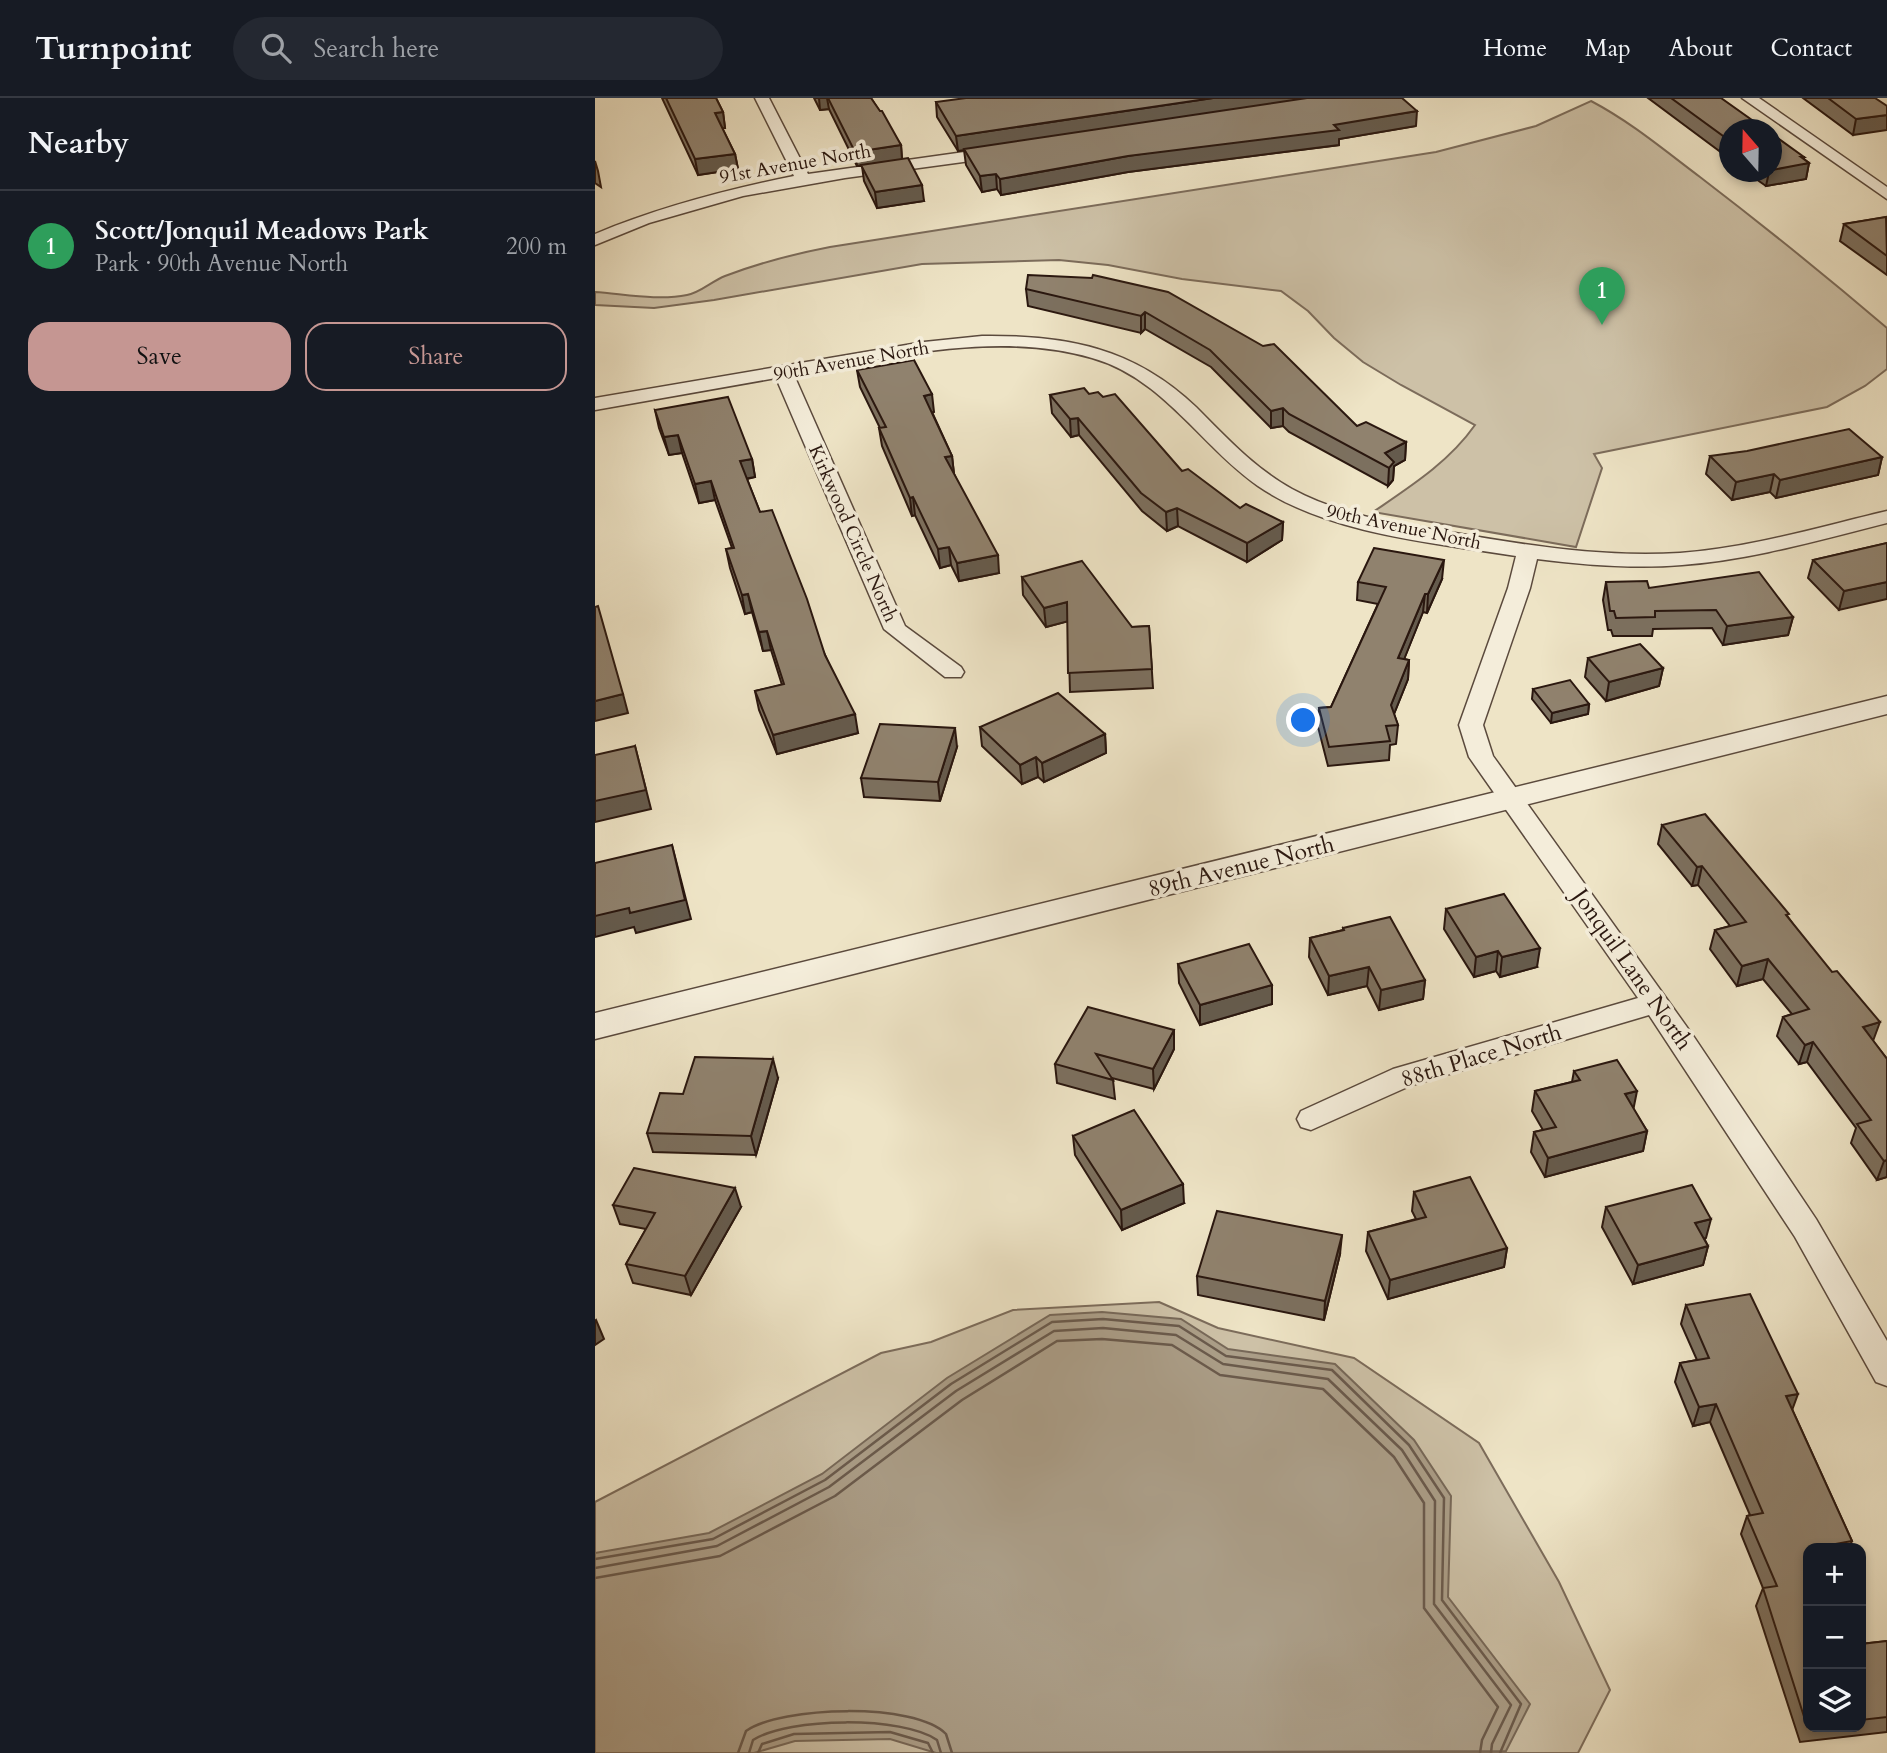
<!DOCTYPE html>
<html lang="en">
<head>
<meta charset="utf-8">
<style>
  body { margin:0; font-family:Cardo,serif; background:#242831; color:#f1f3f6 }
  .controls { position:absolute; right:21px; bottom:21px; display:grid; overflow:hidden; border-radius:14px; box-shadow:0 4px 10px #0003 }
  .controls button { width:63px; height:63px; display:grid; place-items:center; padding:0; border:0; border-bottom:2px solid #363941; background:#171b24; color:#f1f3f6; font:35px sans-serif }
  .compass { position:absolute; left:1124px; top:21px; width:63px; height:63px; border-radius:50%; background:#171b24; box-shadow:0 4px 10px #0003; rotate:340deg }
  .you { position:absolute; left:709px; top:623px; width:24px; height:24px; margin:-18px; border:5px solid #fff; border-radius:50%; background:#1a73e8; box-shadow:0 0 0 10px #1a73e833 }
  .badge { display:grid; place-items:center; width:46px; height:46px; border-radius:50%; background:#c59692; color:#fff; font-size:23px; font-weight:700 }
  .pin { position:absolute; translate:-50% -58px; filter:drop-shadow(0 2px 4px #0008) }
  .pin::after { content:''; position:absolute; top:37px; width:24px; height:21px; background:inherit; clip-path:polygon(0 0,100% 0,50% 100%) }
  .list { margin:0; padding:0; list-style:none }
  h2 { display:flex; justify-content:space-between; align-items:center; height:91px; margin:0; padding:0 28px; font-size:30px }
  h2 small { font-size:23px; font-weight:400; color:#9ea1a6 }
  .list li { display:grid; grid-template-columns:46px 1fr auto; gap:21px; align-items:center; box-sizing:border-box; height:112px; padding:0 28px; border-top:2px solid #363941 }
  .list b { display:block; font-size:26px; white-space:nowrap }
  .list p { margin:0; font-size:23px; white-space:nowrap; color:#9ea1a6 }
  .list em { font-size:23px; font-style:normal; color:#9ea1a6 }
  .actions { display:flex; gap:14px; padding:21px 28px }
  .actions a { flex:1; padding:16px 0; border:2px solid #c59692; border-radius:21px; text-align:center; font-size:24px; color:#c59692 }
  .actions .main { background:#c59692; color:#111 }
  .icon { flex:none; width:38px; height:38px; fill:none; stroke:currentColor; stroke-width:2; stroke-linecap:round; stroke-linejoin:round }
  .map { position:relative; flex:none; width:1292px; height:1655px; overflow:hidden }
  header { display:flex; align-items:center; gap:42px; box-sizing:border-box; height:98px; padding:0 35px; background:#171b24; border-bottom:2px solid #363941 }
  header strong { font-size:33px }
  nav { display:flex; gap:38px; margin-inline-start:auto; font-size:24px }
  .search { width:490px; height:63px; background:#242831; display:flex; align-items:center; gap:18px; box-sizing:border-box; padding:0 24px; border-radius:38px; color:#9ea1a6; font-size:26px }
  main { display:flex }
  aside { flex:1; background:#171b24 }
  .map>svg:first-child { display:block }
  .green { fill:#cdc1a7; stroke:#7c6c5b; stroke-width:2 }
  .water { fill:#ab9e88; stroke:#776858; stroke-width:2 }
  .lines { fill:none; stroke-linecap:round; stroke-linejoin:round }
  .shore { stroke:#6a5a4c; stroke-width:2.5 }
  .minor-casing { stroke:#5b4a3d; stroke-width:3 }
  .tertiary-casing { stroke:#5b4a3d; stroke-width:3 }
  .minor { fill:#f4edda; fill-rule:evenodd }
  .tertiary { fill:#f4edda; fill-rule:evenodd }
  .wall { fill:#7c705f; stroke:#2a170f; stroke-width:2 }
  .shaded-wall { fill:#655b4d; stroke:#2a170f; stroke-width:2 }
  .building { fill:#90826e; stroke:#2a170f; stroke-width:2 }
  .labels { text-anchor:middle; stroke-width:7; stroke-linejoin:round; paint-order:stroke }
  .far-street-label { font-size:19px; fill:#2a170f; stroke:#f4edda }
  .street-label { font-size:23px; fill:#2a170f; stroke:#f4edda }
</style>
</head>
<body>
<header>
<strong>Turnpoint</strong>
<div class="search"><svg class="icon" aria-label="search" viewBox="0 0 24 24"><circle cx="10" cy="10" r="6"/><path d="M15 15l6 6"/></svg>Search here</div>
<nav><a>Home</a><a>Map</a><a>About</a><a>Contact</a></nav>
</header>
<main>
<aside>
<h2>Nearby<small></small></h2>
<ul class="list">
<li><span class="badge" style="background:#2e9e5b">1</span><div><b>Scott/Jonquil Meadows Park</b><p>Park · 90th Avenue North</p></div><em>200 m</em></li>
</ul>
<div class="actions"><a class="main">Save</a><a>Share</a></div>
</aside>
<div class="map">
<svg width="1292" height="1655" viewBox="0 0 1292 1655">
  <rect width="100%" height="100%" fill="#eee4c6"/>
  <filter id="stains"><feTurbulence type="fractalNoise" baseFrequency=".00286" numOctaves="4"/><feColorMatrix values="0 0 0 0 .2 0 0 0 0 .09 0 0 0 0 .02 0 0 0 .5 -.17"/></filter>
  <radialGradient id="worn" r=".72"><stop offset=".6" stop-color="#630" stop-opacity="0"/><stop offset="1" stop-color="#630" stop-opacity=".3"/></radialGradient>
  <!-- green -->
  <g class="green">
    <path d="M996,3c40,21 73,49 109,76 64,49 126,99 187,151v41l-22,17 -38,21 -233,47 8,14 -26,79 -203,-35c38,-26 76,-50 102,-87l-74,-40 -38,-23 -29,-24 -26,-27 -27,-20 -99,-12 -74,-14 -49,-5 -137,4 -208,36 -60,8 -59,-3v-13c29,2 63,9 92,3 13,-2 25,-14 38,-19 34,-13 69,-22 105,-29l606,-95 100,-26z"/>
    <path d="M564,1204l59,26 136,30 125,85 80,139 51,108 -32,63h-983v-251l286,-149 50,-11 82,-32z"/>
  </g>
  <!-- water -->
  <path class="water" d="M507,1214l79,7 47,30 107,15 79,76 37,56 -3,101 82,107 -24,47 -570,2 -46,-14 -95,2 -41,12h-159v-200l114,-20 113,-59 125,-96 103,-63z"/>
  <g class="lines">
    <!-- shore -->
    <g class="shore">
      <path d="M0,1461l118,-20 112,-59 126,-96 101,-62 51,-3 76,7 47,30 106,14 77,75 35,53 -2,102 79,104 -21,49"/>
      <path d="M0,1470l122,-22 112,-59 127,-96 98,-60 49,-3 73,7 47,29 105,15 74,71 33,51 -1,103 77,101 -19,39 -1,9"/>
      <path d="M0,1480l125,-22 115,-60 127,-96 95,-59 45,-2 70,6 48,30 103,14 71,68 30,46v105l74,99 -16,33 -2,13"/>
      <path d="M143,1655l8,-22c35,-25 169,-29 200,3l6,19"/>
      <path d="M154,1655l4,-13c36,-23 150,-24 184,0l4,13"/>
      <path d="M163,1655l4,-9 32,-10 96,-2 38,11 5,10"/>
    </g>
    <!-- minor casing -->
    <g class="minor-casing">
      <g id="minor">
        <path d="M160,0h14l39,76 192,-27 8,5 -8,5 -155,21 -102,18 -94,27 -54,22v-11c65,-27 130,-44 199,-58z"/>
        <path d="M1147,0h17l128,89v12z"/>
        <path d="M387,238c84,-1 151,11 214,71 30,30 58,61 96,82 48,26 104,35 157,43 76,13 154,26 231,21 70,-5 139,-26 207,-42v12c-68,17 -136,37 -205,42 -49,4 -98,0 -145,-6l-7,29 -47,137 10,31 201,281 122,182 71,122v45l-11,-4 -81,-145 -146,-222 -237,70 -101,45 -10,-3 -4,-8 4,-8 92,-42 245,-71 -169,-241 -10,-32 49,-137 8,-32c-82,-13 -188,-22 -258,-70 -58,-41 -95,-108 -166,-128 -97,-28 -202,0 -298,17l111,251 56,41 3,5 -3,5h-16l-61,-48 -108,-251 -181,32v-12l329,-56z"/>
      </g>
    </g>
    <!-- tertiary casing -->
    <g class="tertiary-casing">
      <path id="tertiary" d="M1292,598v18l-1292,325v-26z"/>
    </g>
    <!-- minor -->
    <use href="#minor" class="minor"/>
    <!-- tertiary -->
    <use href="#tertiary" class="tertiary"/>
  </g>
  <!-- wall -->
  <g class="wall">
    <path d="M67,0h54l7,14 2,16h-3l13,26 3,15 -40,6z"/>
    <path d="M219,0h57l30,47 1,13 22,43 -47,7 -13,-27 -2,-15h-5l-28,-57 -9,1z"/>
    <path d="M1053,0h73l9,32v29z"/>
    <path d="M1208,0h72l-22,37z"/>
    <path d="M341,4l480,24 -77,13v6l-211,27 -127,23 -4,-6 -15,3 -16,-27 -2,-15 -6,1 -21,-34z"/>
    <path d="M1209,61l5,4 -3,16 -40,7 -20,-14h26z"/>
    <path d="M0,63l3,10 3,16 -6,-4z"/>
    <path d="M1292,119v58l-47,-34 4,-17z"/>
    <path d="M497,180l265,148 49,16 -1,18 -11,6 -1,14 -5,6 -99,-54 -6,-6 -12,2 -60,-61 -66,-38 -4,4 -113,-27 -2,-17z"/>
    <path d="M262,272l77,42h-2l20,44 2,18 45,99 -40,8 -8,-16 -11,3 -25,-53 -3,1 -30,-70 -3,-18h1l-20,-41z"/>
    <path d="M494,296l14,3 79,74 58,37 43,14 -1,18 -35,22 -69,-36 -11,5 -25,-20 -63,-76 -8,2 -19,-24 -2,-18z"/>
    <path d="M60,312l97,49 3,18 -8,2 13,33 65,143 33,78 -81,21 -18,-44 -4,-19 27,-6 -11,-35 -8,1 -11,-39 -7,2 -15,-46 -4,-19 6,-1 -17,-48 -16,3 -17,-50 -13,2 -10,-27z"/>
    <path d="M1115,358l172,1 -4,18 -102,23 -6,-6 -38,8 -26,-26z"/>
    <path d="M1292,445l-48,67 -31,-32 5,-18z"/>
    <path d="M427,479l110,50 17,-1 4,62 -83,4 -2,-71 -22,6 -23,-32z"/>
    <path d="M847,481l-15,34 -4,-1 -19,47 5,1 -1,19 -14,35 4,11 -2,19 -6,1 -1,15 -61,6 -10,-39 1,-19 12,-1 47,-103 -21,-4 1,-18z"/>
    <path d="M1011,484l43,6 144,29 -5,18 -65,10 -11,-17 -59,1 -1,7h-39l-2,-6h-3l-5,-30z"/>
    <path d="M993,560l75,10 -4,18 -53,15 -21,-24z"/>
    <path d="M938,591l56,15 -1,10 -37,9 -19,-24z"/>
    <path d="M385,629l125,7 1,19 -62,29 -6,-5 -16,7 -40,-38z"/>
    <path d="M362,649l-17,54 -76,-4 -3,-19z"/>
    <path d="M1067,727l126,92 85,124 14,18v118l-10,3 -26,-37 5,-15 -49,-66 -8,2 -22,-28 6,-19 9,-3 -29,-35 -26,7 -27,-37 5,-19 15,-4 -32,-41 -6,1 -34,-42z"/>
    <path d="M851,811l91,58 -37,10 -4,-6 -22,6 -30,-48z"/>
    <path d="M748,830l82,52 -2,19 -44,11 -12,-24 -39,9 -19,-38 1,-19 33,-8z"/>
    <path d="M583,866l94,21v19l-72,21 -21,-42z"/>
    <path d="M579,932v19l-20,40 -42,-11 1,2 2,19 -58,-16 -2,-19z"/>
    <path d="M979,973l59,38 14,22 -4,20 -98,26 -14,-25 3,-20 9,-2 -11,-19 3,-20 37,-9z"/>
    <path d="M183,980l-22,77 -103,-3 -6,-19 36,-39z"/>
    <path d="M478,1038l111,67 -62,27 -47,-75z"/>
    <path d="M819,1094l93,56 -3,19 -116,32 -22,-48 2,-19 48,-13 -4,-8z"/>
    <path d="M18,1107l128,2 -50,88 -58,-12 -7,-19 20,-35 -26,-5z"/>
    <path d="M1011,1109l100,31h-2l4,8 -5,19 -70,19 -31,-57z"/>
    <path d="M745,1156l-16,66 -126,-25 -1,-19z"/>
    <path d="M1091,1207l106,104 60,132 -3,7h-41v179h53v-83l26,-3v91l-87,10 -44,-136 7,-18 -22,-54 6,-18 3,-1 -40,-93 -17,4 -18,-44 5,-19 17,-3 -16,-36z"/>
  </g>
  <!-- shaded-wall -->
  <g class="shaded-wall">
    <path d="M224,0h8l2,11 -9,1z"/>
    <path d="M618,0h101l-356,53 -2,-15z"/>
    <path d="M822,13l-1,15 -77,13v6l-211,27 -127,23 -1,-16 128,-23z"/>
    <path d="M128,14l2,16 -7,1 -3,-16z"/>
    <path d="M1292,17v15l-34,5 3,-16z"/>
    <path d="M306,47l1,15 -45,6 -2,-14z"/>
    <path d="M140,56l3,15 -40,6 -3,-16z"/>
    <path d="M1206,59h3l-1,7 6,-1 -3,16 -40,7 3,-14h3v-2z"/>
    <path d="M401,76l1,15 -15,3 -2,-16z"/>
    <path d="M327,87l2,16 -47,7 -2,-16z"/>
    <path d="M550,214v17l-4,4v-17z"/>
    <path d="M337,296l2,18 -7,1 -3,-17z"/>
    <path d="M688,310v18l-12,2v-17z"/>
    <path d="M483,320l1,17 -8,2 -1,-18z"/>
    <path d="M83,337l4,18 -13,2 -5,-18z"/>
    <path d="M811,344l-1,18 -11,6 -1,14 -5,6 1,-18 -4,-15z"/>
    <path d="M357,358l2,18 -7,1 -2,-18z"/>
    <path d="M1287,359l-4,18 -102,23 4,-18z"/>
    <path d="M157,361l3,18 -11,2 -4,-18z"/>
    <path d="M1179,376l-4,18 -38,8 4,-18z"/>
    <path d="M116,383l4,19 -16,3 -4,-19z"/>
    <path d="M318,399l2,18 -3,1 -2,-18z"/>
    <path d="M582,410l1,18 -11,5 -1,-19z"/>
    <path d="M688,424l-1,18 -35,22v-19z"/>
    <path d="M354,449l2,18 -11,3 -2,-19z"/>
    <path d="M403,457l1,18 -40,8 -2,-18z"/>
    <path d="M849,462l-2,19 -15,34 1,-19z"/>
    <path d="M1292,484v17l-48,11 5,-19z"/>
    <path d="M153,496l4,18 -7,2 -3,-19z"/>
    <path d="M830,496l-2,18 -26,65 1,-19z"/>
    <path d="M472,504l2,19 -23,6 -2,-19z"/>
    <path d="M1198,519l-5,18 -65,10 4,-19z"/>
    <path d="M172,533l4,19 -8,1 -4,-19z"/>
    <path d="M814,562l-1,19 -18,45 1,-19z"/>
    <path d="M1068,570l-4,18 -53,15 3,-19z"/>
    <path d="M28,596l5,19 -33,8v-20z"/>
    <path d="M994,606l-1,10 -37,9 1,-10z"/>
    <path d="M260,616l3,19 -81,21 -4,-19z"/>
    <path d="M360,630l2,19 -17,54 -2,-19z"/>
    <path d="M510,636l1,19 -62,29 -2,-19z"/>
    <path d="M40,648l16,63 -56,13v-21z"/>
    <path d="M441,659l2,20 -16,7 -2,-19z"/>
    <path d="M77,747l19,74 -55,14 -2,-6 -39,10v-21z"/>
    <path d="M1107,768l-4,19 -6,1 5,-19z"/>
    <path d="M945,850l-3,19 -37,10 2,-20z"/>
    <path d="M903,853l-2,20 -22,6 2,-20z"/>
    <path d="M1173,861l-5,20 -26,7 5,-20z"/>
    <path d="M774,869l-2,19 -39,9 1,-19z"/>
    <path d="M830,882l-2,19 -44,11 2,-20z"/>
    <path d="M677,887v19l-72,21v-20z"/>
    <path d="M1285,924l-7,19 -10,-14z"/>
    <path d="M579,932v19l-20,40 -1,-20z"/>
    <path d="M1218,944l-6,20 -8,2 6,-19z"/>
    <path d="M178,961l5,19 -22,77 -5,-19z"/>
    <path d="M1042,993l-4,20 -8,-17z"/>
    <path d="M1052,1033l-4,20 -98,26 3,-19z"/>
    <path d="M1292,1062v17l-10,3 7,-19z"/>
    <path d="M588,1086l1,19 -62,27 -1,-20z"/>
    <path d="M140,1090l6,19 -50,88 -6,-19z"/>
    <path d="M1116,1121l-5,19 -16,4 5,-19z"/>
    <path d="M747,1137l-2,19 -16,66 1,-19z"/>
    <path d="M1113,1148l-5,19 -70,19 5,-19z"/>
    <path d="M912,1150l-3,19 -116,32 2,-19z"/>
    <path d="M1,1222l8,19 -9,6v-24z"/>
    <path d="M1203,1296l-7,19 -5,-17z"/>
    <path d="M1121,1306l-6,18 -17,4 6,-19z"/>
  </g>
  <!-- building -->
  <g class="building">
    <path d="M71,0h50l7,14 -8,1 20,41 -40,5z"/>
    <path d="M233,0h43l9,13h2l19,34 -46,7z"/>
    <path d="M371,0h247l-257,38 -20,-34z"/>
    <path d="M712,0h95l15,13 -83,14 5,5 -211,26 -128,23 -4,-5 -16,2 -16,-27z"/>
    <path d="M1076,0h50l45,32h-36v11z"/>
    <path d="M1233,0h47l12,8v9l-31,4z"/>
    <path d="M1177,36l32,23h-3l8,6 -37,7z"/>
    <path d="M313,60l14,27 -47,7 -14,-27z"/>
    <path d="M1291,119l1,39 -43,-32z"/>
    <path d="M433,177l64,3 1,-3 75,17 95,54 11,-2 83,82 9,-4 40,20 -21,11 9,9 -5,6 -100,-54 -6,-6 -12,3 -61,-61 -65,-38 -4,4 -115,-27z"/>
    <path d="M319,262l18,34 -8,2 28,60 -7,1 53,98 -41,8 -8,-16 -11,2 -25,-52 -3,1 -31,-70 7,-1 -29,-57z"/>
    <path d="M489,290l5,6 9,-2 5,5 12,-3 67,77 6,-2 52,39 6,-4 37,18 -36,21 -70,-35 -11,4 -25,-19 -63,-75 -8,1 -20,-24z"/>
    <path d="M133,299l24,62 -12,2 20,51 12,-2 35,89 18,56 30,59 -82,21 -18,-44 29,-7 -17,-53 -8,1 -11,-38 -6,1 -16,-46 8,-1 -23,-67 -16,3 -17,-49 -14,2 -9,-27z"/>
    <path d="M1254,331l33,28 -102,23 -6,-6 -38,8 -26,-26 37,-5z"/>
    <path d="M1292,445v39l-43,9 -31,-31z"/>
    <path d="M779,450l70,12 -16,34h-3l-27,64 11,2 -18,45 7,20 -12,1 4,15 -61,6 -10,-39 12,-1 55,-120 -28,-5z"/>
    <path d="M487,463l50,66 17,-1 3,43 -84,4 -1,-71 -23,6 -22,-31z"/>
    <path d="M1164,474l34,45 -66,9 -11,-16 -61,1v6l-39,1 -2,-7h-4l-4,-29 41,-1 2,7z"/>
    <path d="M3,508l25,88 -28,7v-94z"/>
    <path d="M1045,546l23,24 -54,14 -21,-24z"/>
    <path d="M975,582l19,24 -37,9 -19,-24z"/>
    <path d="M463,595l47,41 -63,29 -6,-6 -16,8 -40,-38z"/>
    <path d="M285,626l75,4 -17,54 -77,-4z"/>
    <path d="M40,648l11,44 -51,11v-46z"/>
    <path d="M1110,716l84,100 -3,1 46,57 5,-1 43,51 -17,5 24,32v101l-3,1 -27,-37 14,-4 -58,-78 -8,3 -22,-28 26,-8 -41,-50 -26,7 -27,-36 31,-8 -44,-56 -5,1 -35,-42z"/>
    <path d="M77,747l13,55 -55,13 -1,-5 -34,8v-53z"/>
    <path d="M909,796l36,54 -38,9 -4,-6 -22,6 -30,-48z"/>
    <path d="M795,819l35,63 -44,10 -12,-23 -40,9 -19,-38 34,-8 -1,-2z"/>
    <path d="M654,846l23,41 -72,20 -22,-41z"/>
    <path d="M493,909l86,23 -21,39 -57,-15 17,26 -58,-16z"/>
    <path d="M100,959l78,2 -22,77 -104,-3 13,-40 23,1z"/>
    <path d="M1022,962l20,31 -12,3 22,37 -99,27 -14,-26 22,-5 -21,-36 45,-11 -6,-9z"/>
    <path d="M539,1012l49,74 -62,26 -48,-74z"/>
    <path d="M39,1070l101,20 -50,88 -59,-12 29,-51 -42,-8z"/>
    <path d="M875,1079l37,71 -117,32 -22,-48 58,-15 -12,-25z"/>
    <path d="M1097,1087l19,34 -16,4 13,23 -70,19 -32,-58z"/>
    <path d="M622,1113l125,24 -17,66 -128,-25z"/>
    <path d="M1155,1196l48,100 -12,2 66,145 -28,5v2h-16v177l-1,1 -44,-138 14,-2 -30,-70 16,-3 -47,-109 -17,3 -19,-44 29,-5 -23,-53z"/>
    <path d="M1292,1543v76l-26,3v-76z"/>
  </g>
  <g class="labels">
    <!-- far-street labels -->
    <g class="far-street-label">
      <text transform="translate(200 65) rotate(-10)" y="7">91st Avenue North</text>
      <text transform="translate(256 262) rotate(-10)" y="7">90th Avenue North</text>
      <text transform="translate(809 428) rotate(12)" y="7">90th Avenue North</text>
      <text transform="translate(259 435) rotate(66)" y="7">Kirkwood Circle North</text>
    </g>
    <!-- street labels -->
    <g class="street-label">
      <text transform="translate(646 768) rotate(-14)" y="8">89th Avenue North</text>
      <text transform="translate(1038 871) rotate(55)" y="8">Jonquil Lane North</text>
      <text transform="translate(886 957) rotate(-17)" y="8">88th Place North</text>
    </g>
  </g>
  <rect width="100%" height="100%" filter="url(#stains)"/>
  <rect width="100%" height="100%" fill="url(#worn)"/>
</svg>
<div class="controls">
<button>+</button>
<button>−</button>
<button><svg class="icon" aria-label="layers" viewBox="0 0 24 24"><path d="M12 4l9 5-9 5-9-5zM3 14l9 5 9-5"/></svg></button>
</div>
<svg class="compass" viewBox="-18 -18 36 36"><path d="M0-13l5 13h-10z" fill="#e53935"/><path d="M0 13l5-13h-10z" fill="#9ea1a6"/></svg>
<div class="you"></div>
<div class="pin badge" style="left:1007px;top:227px;background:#2e9e5b">1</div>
</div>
</main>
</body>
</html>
